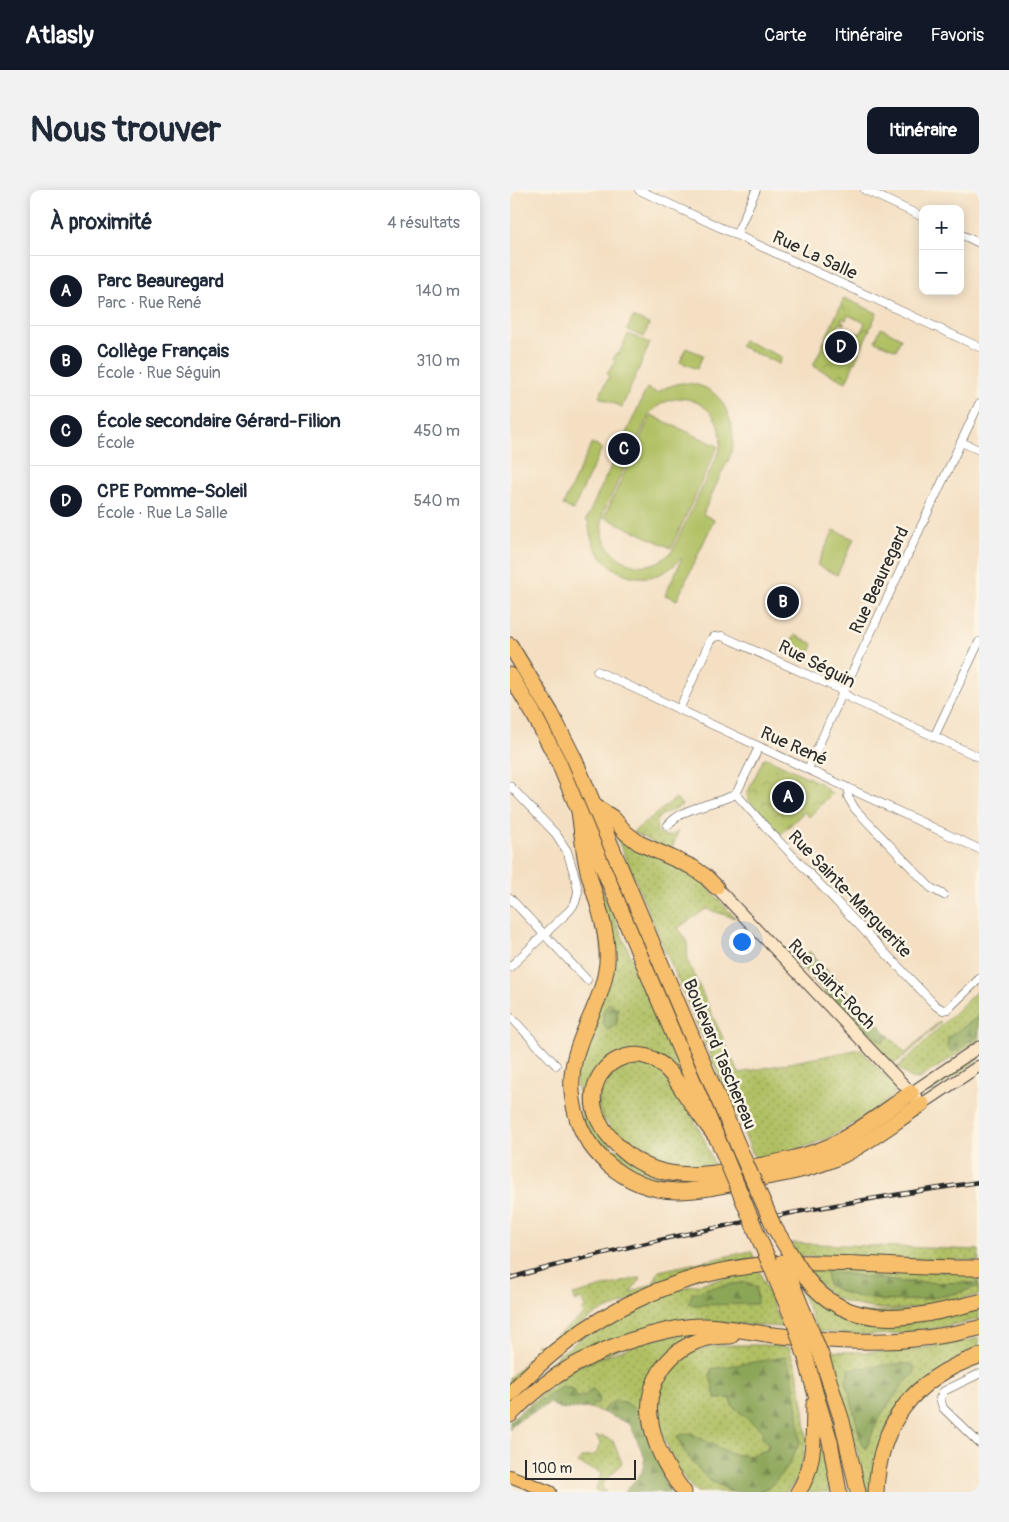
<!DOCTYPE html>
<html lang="fr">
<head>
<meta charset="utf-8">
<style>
  body { margin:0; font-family:Pangolin,sans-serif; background:#f2f2f3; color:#1f2937 }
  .controls { position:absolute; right:15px; top:15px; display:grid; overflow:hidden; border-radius:10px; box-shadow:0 2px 12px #0003 }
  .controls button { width:45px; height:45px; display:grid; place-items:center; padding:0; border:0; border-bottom:1px solid #e0e1e3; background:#fff; color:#1f2937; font:25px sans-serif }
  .scale { position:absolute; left:15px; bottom:12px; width:111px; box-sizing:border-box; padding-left:5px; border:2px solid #2b2b2b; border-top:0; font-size:14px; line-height:18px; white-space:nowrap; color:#2b2b2b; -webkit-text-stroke:4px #fcf5e5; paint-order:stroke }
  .you { position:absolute; left:231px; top:751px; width:18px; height:18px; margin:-12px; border:4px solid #fff; border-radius:50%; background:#1a73e8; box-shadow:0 0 0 8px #1a73e833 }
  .badge { display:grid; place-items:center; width:32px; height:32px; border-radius:50%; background:#111827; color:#fff; font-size:16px; font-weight:700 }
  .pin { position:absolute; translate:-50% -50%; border:2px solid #fff; box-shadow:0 1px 5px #0006 }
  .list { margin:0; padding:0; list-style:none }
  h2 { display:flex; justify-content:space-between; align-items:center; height:65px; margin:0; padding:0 20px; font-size:21px }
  h2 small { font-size:16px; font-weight:400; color:#747a83 }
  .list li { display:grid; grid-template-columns:32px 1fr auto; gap:15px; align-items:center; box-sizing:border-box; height:70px; padding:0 20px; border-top:1px solid #e0e1e3 }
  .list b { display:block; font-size:19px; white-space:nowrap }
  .list p { margin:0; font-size:16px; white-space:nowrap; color:#747a83 }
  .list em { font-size:16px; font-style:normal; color:#747a83 }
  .map { position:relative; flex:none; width:469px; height:1302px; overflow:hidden; border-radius:10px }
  header { display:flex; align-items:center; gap:30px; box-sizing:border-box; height:70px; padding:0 25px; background:#111827; color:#fff }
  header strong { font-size:24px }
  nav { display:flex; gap:28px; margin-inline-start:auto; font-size:18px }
  .intro { display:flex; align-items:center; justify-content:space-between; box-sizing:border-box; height:120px; padding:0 30px }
  h1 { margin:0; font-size:35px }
  .button { padding:12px 22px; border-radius:10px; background:#111827; color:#fff; font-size:18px; font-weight:700 }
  main { display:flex; gap:30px; padding:0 30px }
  aside { flex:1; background:#fff; border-radius:10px; box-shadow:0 2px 12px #0003 }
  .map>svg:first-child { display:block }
  .grass { fill:url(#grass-dots); stroke:#6e7647; fill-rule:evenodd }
  .forest { fill:url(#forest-firs); stroke:#5c6842 }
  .park { fill:url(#park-crowns); stroke:#6e7647; fill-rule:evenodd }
  .garden { fill:#b0c063; stroke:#6e7647; fill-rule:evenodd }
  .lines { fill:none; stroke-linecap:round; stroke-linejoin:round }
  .street-casing { stroke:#494642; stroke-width:9 }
  .secondary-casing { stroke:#494642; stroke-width:13 }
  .primary-casing { stroke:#494642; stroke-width:14 }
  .highway-casing { stroke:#494642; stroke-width:17 }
  .street { stroke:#fff; stroke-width:8 }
  .secondary { stroke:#fce5c4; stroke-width:11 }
  .primary { stroke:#f7bf6c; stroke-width:12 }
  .highway { stroke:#f7bf6c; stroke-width:15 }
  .rail-casing { stroke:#2b2b2b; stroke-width:4.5 }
  .rail { stroke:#fcf5e5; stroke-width:2.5; stroke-dasharray:8; stroke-linecap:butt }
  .highway-bridge-casing { stroke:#494642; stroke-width:17; stroke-linecap:butt }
  .highway-bridge { stroke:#f7bf6c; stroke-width:15 }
  .labels { text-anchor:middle; stroke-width:5; stroke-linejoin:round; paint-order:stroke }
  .street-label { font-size:18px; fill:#2b2b2b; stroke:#fcf5e5 }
</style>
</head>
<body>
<header>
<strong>Atlasly</strong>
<nav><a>Carte</a><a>Itinéraire</a><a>Favoris</a></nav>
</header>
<div class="intro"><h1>Nous trouver</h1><a class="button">Itinéraire</a></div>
<main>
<aside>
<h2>À proximité<small>4 résultats</small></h2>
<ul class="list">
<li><span class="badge">A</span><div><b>Parc Beauregard</b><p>Parc · Rue René</p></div><em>140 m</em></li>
<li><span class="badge">B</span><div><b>Collège Français</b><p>École · Rue Séguin</p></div><em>310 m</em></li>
<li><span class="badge">C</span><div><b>École secondaire Gérard-Filion</b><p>École</p></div><em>450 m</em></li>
<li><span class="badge">D</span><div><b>CPE Pomme-Soleil</b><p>École · Rue La Salle</p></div><em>540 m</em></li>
</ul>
</aside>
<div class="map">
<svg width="469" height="1302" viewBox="0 0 469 1302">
  <defs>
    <pattern id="grass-dots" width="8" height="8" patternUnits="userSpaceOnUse" patternTransform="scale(1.25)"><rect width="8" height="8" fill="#b0c063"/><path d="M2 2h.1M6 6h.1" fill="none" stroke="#8f9c52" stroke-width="1.8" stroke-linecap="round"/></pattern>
    <pattern id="forest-firs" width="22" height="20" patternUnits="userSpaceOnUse" patternTransform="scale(1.25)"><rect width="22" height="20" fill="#8ca659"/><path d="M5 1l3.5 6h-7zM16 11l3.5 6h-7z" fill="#73874a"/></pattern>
    <pattern id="park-crowns" width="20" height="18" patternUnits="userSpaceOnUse" patternTransform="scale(1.25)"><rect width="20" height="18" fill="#b0c063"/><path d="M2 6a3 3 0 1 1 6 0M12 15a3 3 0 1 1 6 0" fill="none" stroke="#8f9c52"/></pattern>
  </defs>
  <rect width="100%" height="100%" fill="#fcf5e5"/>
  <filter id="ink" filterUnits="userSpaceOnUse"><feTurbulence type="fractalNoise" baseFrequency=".02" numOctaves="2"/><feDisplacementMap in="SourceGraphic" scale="10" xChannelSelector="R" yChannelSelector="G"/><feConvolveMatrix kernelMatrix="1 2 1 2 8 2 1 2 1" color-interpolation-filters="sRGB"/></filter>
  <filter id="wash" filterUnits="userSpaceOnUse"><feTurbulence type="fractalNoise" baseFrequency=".0096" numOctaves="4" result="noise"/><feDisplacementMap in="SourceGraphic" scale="20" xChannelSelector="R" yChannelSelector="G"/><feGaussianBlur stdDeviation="1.12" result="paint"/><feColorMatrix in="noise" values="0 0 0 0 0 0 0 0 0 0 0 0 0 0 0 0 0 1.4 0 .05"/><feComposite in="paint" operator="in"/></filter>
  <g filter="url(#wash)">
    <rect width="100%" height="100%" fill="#f4dfc3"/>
    <!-- grass -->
    <g class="grass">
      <path d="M166,608l6,7 -22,11 -4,7 1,8 6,5h9l6,-5 -7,21 -38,-20z"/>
      <path d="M100,632l83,49 42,47 -29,-9 -28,19 9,14 1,20 51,111 121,-24 33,35 2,7 -3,6c-7,7 -17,12 -25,18 -40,27 -65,35 -112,44z"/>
      <path d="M83,678l99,230 -47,-46 -53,28 20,68 90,32 -8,5 -44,-3 -41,-23 -26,-36 -8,-47 31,-89zM98,814l10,5 -1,14 -7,6 -6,-3c-2,-9 0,-14 4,-22z"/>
      <path d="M469,799v27l-31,22 11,13c4,-6 6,-10 13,-10l7,-10v9l-60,39 -8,-1 -14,-11 8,-6z"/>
      <path d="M430,831l1,1 -36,34 -11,8 -39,-40 28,17 6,-5 17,17z"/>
      <path d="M469,862v7l-49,34 -3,-5z"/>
      <path d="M116,870l32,7 32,45 17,33 -1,1 9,20 -19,5 -38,-5 -41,-26 -18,-31 2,-28z"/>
      <path d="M282,1053l187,7v11l-181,-5z"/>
      <path d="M241,1061l4,8 -156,53 -45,31 -19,15 -25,25v-5l29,-30 -3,-4 2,-1 4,3 42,-31 -2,-5 4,-4 -5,-7 -5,3 -3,-7 68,-18 -11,16 23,-10 6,-12z"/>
      <path d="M295,1077l174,6v10l-79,-1 -65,-10h-9l3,13c38,24 109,17 150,1v9c-43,10 -86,22 -130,8 -6,-2 -15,-5 -21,-10 -8,-7 -15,-18 -23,-26z"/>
      <path d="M249,1080l23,57 -63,-4 -65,7 -142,73 38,-41 43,-33 84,-40z"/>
      <path d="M290,1090l41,33 138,-5v11c-37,9 -73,16 -111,16 -16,0 -33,-3 -50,-4l-22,-50z"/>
      <path d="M190,1142l-28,17 -25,83 -6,-11 -2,-9 -32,-6 -5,6 -12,-4 3,-3 5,-1 1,-7 -21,1 -6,-9 -9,-3 -19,14 -7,2 -9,7 -3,-1 48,-39 78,-30z"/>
      <path d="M469,1148v14l-69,42 -37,98h-8l-7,-38 -10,-37 -21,-66c54,3 99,-1 152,-13zM340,1180l65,3 -12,12 -24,32 -13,31 -4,-3 -16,-65z"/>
      <path d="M212,1155h43l24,2 5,17h2l8,46 3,33 -2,1c-2,18 -5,36 -19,48h-28l13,-6 29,-45 -88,-72 -2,6 6,24 15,-1 1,8c13,11 39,24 35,44l-17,6 -19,-2 -41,-21 17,46 26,13h-36c-14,-11 -23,-30 -29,-45 -5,-11 -9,-22 -10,-34 -2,-22 11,-48 31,-59 10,-6 22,-7 33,-9z"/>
      <path d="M86,1246l5,2 1,-2 11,5 9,22 -20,22 1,5 3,1 -1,1 -10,-1 7,-18 -25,-10 4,-5 13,-3 3,-3 3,-9z"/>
      <path d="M311,1252l9,50h-25l13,-49z"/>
    </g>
    <!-- forest -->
    <g class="forest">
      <path d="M299,761l80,85 -6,6 -28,-18 -57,-61z"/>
      <path d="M99,813l9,6 -2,16 -9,5c-7,-9 -5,-19 2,-27z"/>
      <path d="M469,826v15l-4,8 -7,2 -9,10h-9l-3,-4 1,-9z"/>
      <path d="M316,1081l74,11 79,1v3c-41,16 -112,23 -151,-1z"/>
      <path d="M237,1092l9,5 1,17 -64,1 -4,-2 3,-9 17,-6z"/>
      <path d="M275,1167l7,15 6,40 2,29 -11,24 -18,21 -13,6h-25l-26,-13 -25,-31 -5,-12 13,-3 41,21 19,2 17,-6 2,-6 -7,-6v-8l-30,-24 -1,-8 -15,1 -6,-24 1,-6z"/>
      <path d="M384,1174h16l5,3v6l-12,12 -24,32 -13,32 -4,-4 -16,-65 4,-11z"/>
      <path d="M53,1196l9,3 6,9 2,-2 5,1 3,-6 5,-2 6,8 -1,7 -5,1 -3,3 -28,1 -7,-2 -2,-3 -3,-1 -33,18 -7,6v3v-10l15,-12 3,1 3,-4h3l6,-6 4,1 5,-7h3z"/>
      <path d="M105,1211l10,1 14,10 25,60c-2,8 3,14 7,20h-46l17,-20 3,-14 -15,-34 -28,-12 5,-6z"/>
    </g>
    <!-- park -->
    <g class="park">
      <path d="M334,108l33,15 -31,69 -33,-16zM338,125l17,8 -5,11 -6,-2 -5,10 -15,-7 5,-11h5l1,-1 -4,-2 1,-3 4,2z"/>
      <path d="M285,445l17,8 1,2 -6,13 -19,-8z"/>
      <path d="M254,568h3l53,25 12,11 -23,23 -5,-5 -23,22 -31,-32 -3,-5v-4z"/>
    </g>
    <!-- garden -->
    <g class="garden">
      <path d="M123,127l16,7 -5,13 -17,-7z"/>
      <path d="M371,138l20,10 -5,12 -21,-9z"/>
      <path d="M118,144l22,9 -28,64 -23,-10 10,-21 -2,-2 8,-12 -2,-2 3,-6h3z"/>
      <path d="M233,150l39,17 -3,7 -39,-18z"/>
      <path d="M176,158l17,7 -6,14 -17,-7z"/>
      <path d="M171,193c28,0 43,14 50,40 2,10 3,18 1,27 -2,8 -6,15 -10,22 -6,14 -13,28 -19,42l11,6 -37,80 -12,-5 17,-36h-2c-32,39 -91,11 -91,-37l-3,-2 61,-132 10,5 10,-6zM170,208c27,2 47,26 39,54l-47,99c-30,34 -82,2 -68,-40l46,-98c9,-9 17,-13 30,-15z"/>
      <path d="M141,225l67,31 -47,102 -67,-31z"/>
      <path d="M82,253l10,5 -29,62 -10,-5z"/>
      <path d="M324,340l20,9 -17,36 -20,-10z"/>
    </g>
  </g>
  <g filter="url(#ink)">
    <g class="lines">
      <!-- street casing -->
      <g class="street-casing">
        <g id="street">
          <path d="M129,0l340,157"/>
          <path d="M355,0l58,27"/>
          <path d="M450,44l19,9"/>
          <path d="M226,45l20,-45"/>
          <path d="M451,252l18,8"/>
          <path d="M87,481l382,178"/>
          <path d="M169,520l31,-69 4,-4 8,-1 115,52 13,10 129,59"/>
          <path d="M424,547l45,-95"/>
          <path d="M298,579l40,-88 131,-277"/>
          <path d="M0,596l46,48 11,17 9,29 2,12 -3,11 -5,7 -60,57"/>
          <path d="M339,598l-1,9 7,12 76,79 13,7"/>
          <path d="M226,604l36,40 164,172 7,4 5,-1 31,-30"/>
          <path d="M158,635c16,-19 46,-20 68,-31l23,-47"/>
          <path d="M0,708l77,82"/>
          <path d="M0,826l46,49"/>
          <path d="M469,1184l-35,17 -4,7 3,10 36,35"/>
        </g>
      </g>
      <!-- secondary casing -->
      <g class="secondary-casing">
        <g id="secondary">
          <path d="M206,697l206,217 57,-38"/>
          <path d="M401,903l68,-46"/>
        </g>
      </g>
      <!-- primary casing -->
      <g class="primary-casing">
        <path id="primary" d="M0,1286l40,16"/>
      </g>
      <!-- highway casing -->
      <g class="highway-casing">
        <g id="highway">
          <path d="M0,455l41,68 23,45 168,397"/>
          <path d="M0,485l23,38 25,48 168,398"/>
          <path d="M86,617l17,11 13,15 13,10 53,24 13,9 11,11"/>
          <path d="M69,621c3,20 4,41 9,60 8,30 21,60 19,92 -5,50 -43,83 -34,137 7,51 52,90 104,91 24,0 48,-6 71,-11 31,-5 62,-10 91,-23 30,-14 55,-35 83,-53"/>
          <path d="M208,950c-10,-14 -20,-27 -29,-40 -9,-13 -17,-29 -31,-38 -26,-17 -59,0 -64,29 -4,21 9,40 23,54 40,40 85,31 135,22 27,-5 54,-10 80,-22 28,-14 53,-34 79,-52"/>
          <path d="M264,1037l19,31"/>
          <path d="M296,1088c44,58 113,39 173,24"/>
          <path d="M311,1165l21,66 16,71"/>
          <path d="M296,1168l9,34 15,49 9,51"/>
          <path d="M0,1204c71,-78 173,-129 280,-131 63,-2 126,6 189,5"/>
          <path d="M0,1225c38,-40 86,-66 139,-80 18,-5 38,-10 56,-9 22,1 45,6 68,9 72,8 135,11 206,-7"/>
          <path d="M174,1302c-17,-22 -31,-47 -34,-76 -4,-32 17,-64 48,-75 10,-4 22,-5 33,-5"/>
          <path d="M288,1302c18,-26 15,-58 16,-88"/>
          <path d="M366,1302c3,-69 38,-114 103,-136"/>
        </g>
      </g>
      <!-- street -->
      <use href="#street" class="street"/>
      <!-- secondary -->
      <use href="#secondary" class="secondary"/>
      <!-- primary -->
      <use href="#primary" class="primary"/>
      <!-- highway -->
      <use href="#highway" class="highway"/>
      <!-- rail casing -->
      <g class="rail-casing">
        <path id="rail" d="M0,1088c154,-44 311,-73 469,-96"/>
      </g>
      <!-- rail -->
      <use href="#rail" class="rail"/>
      <!-- highway-bridge casing -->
      <g class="highway-bridge-casing">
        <g id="highway-bridge">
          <path d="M232,965l32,72"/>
          <path d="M216,969l69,165 11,34"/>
          <path d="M283,1068l13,20"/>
          <path d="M273,1072l38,93"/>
        </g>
      </g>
      <!-- highway-bridge -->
      <use href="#highway-bridge" class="highway-bridge"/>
    </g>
  </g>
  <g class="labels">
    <!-- street labels -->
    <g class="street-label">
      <text transform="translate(305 65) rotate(25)" y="6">Rue La Salle</text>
      <text transform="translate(369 390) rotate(-65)" y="6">Rue Beauregard</text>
      <text transform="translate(307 474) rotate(27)" y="6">Rue Séguin</text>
      <text transform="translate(284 556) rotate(24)" y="6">Rue René</text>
      <text transform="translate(340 704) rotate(46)" y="6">Rue Sainte-Marguerite</text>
      <text transform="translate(322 794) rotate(46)" y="6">Rue Saint-Roch</text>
      <text transform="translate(210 864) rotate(67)" y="6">Boulevard Taschereau</text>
    </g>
  </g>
</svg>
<div class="controls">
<button>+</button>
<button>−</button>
</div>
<div class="scale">100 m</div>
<div class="you"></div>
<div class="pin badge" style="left:278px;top:607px">A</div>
<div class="pin badge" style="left:273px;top:412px">B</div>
<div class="pin badge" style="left:114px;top:259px">C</div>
<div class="pin badge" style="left:331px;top:157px">D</div>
</div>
</main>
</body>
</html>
